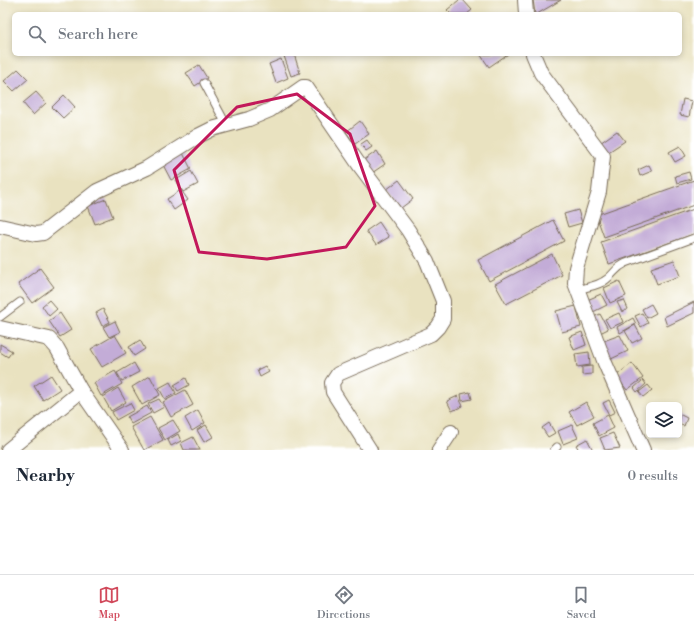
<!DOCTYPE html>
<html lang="en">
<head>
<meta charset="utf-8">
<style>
  body { margin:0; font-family:"Libre Bodoni",serif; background:#f6f6f7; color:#1f2937 }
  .controls { position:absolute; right:12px; bottom:12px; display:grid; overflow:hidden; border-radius:6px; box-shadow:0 2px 6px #0003 }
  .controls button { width:36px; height:36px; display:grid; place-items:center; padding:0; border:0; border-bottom:1px solid #e0e1e3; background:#fff; color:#1f2937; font:20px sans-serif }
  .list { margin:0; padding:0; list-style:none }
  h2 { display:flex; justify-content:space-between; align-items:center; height:52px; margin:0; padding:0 16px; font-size:17px }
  h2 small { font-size:13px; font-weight:400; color:#747a83 }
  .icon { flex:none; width:22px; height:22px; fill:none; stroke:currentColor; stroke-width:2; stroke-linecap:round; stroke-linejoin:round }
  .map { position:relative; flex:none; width:694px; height:450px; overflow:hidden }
  .search { position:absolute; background:#fff; box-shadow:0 2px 6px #0003; left:12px; right:12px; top:12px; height:44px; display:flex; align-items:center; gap:10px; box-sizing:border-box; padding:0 14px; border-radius:6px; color:#747a83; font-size:15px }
  .sheet { height:124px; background:#fff }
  nav { display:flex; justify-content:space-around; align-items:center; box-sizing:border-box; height:56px; border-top:1px solid #e0e1e3; background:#fff; font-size:11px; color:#747a83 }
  nav a { display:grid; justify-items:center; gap:2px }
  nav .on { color:#d1495b }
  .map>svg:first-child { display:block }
  .building { fill:#c3acd7 }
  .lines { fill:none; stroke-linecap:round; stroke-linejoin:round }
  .service-casing { stroke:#786a57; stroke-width:9 }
  .minor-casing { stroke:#786a57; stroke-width:16 }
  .service { stroke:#fff; stroke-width:7 }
  .minor { stroke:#fff; stroke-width:14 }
  .marked { fill:none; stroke:#c2185b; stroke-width:3; stroke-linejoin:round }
</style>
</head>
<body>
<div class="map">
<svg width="694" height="450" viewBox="0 0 694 450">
  <rect width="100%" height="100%" fill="#fff"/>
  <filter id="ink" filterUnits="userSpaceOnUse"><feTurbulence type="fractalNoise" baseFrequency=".025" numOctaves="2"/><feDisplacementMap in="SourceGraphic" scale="8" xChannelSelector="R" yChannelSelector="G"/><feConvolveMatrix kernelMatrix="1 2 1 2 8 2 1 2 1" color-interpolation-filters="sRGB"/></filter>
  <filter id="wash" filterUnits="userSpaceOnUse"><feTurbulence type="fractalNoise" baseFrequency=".012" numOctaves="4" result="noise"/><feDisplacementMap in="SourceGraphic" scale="16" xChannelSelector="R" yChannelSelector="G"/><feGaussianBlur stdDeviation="0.9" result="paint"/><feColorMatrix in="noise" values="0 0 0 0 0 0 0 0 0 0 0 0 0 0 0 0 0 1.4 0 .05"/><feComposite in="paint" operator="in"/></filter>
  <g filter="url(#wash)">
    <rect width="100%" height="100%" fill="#e9e2c0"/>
    <g id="blocks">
      <!-- building -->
      <g class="building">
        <path d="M459,0h4l9,10 -5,4h-16l-4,-4z"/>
        <path d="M533,0h28l-24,14h-2z"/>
        <path d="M290,54h4l6,19 -9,3 -7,-20z"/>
        <path d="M480,54h28l-19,13z"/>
        <path d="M281,59l7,19 -12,5 -7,-19z"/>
        <path d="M199,65l8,13 -12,8 -9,-13z"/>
        <path d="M18,69l10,10 -14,12 -10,-10z"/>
        <path d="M36,92l10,11 -13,12 -10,-12z"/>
        <path d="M64,95l11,12 -12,11 -11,-11z"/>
        <path d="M683,99l9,2 -3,16 -9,-2z"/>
        <path d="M360,121l9,13 -14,10 -9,-12z"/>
        <path d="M617,131l8,10 -18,12 -7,-10z"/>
        <path d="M367,140l5,7 -6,4 -5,-7z"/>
        <path d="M680,146l6,10 -11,6 -6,-10z"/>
        <path d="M377,151l8,13 -13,9 -8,-13z"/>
        <path d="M183,153l8,16 -20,11 -9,-17z"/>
        <path d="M649,165l3,6 -12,5 -2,-6z"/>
        <path d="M191,171l7,13 -15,8 -7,-12z"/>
        <path d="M689,172l2,7 -14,4 -2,-7z"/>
        <path d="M399,180l14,19 -12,9 -15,-18z"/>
        <path d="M694,180v25l-90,32 -8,-22z"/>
        <path d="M181,190l7,10 -14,10 -7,-11z"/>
        <path d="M106,199l7,18 -18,7 -7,-18z"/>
        <path d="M694,209v25l-85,30 -8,-22z"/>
        <path d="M578,210l4,13 -14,4 -4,-13z"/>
        <path d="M553,220l11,21 -75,40 -11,-21z"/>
        <path d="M379,222l10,15 -13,8 -10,-14z"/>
        <path d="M552,254l10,21 -56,29 -11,-20z"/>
        <path d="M674,260l6,16 -23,8 -6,-16z"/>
        <path d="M40,268l14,19 -22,16 -14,-19z"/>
        <path d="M619,281l7,15 -16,7 -6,-15z"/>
        <path d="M601,294l6,11 -16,8 -6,-12z"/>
        <path d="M49,300l8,9 -8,7 -7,-10z"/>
        <path d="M624,300l4,9 -6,3 -5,-10z"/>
        <path d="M694,302v11l-27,13 -3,-9z"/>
        <path d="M651,304l5,9 -9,5 -5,-9z"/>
        <path d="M576,306l5,21 -19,5 -6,-21z"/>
        <path d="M103,309l7,13 -8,4 -6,-13z"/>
        <path d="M60,313l11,17 -11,7 -11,-16z"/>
        <path d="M619,313l4,9 -13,6 -5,-9z"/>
        <path d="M642,313l6,10 -7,4 -6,-11z"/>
        <path d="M600,314l8,15 -8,4 -8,-15z"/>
        <path d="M633,318l3,6 -16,9 -3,-6z"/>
        <path d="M115,321l5,11 -11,5 -6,-10z"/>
        <path d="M635,325l7,13 -10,5 -7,-12z"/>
        <path d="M582,332l4,13 -12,5 -5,-13z"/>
        <path d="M115,335l11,18 -24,14 -11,-18z"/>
        <path d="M620,335l8,16 -19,9 -8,-18z"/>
        <path d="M140,340l5,9 -11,7 -5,-9z"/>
        <path d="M0,344l12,7 -4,6 -8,-5z"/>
        <path d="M589,352l1,13 -13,2 -2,-13z"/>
        <path d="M134,363l5,9 -17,9 -5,-8z"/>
        <path d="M632,363l11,15 -16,12 -11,-14z"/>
        <path d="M265,366l4,6 -9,5 -3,-7z"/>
        <path d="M592,366v8l-10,1v-8z"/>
        <path d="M115,371l7,13 -21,12 -7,-13z"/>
        <path d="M51,375l9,14 -17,11 -9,-14z"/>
        <path d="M150,376l10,19 -18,10 -10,-18z"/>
        <path d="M186,378l3,7 -11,6 -4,-6z"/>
        <path d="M643,380l3,4 -9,8 -3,-4z"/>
        <path d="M170,382l6,11 -11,6 -6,-11z"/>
        <path d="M648,385l4,5 -9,7 -4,-5z"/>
        <path d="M118,388l8,14 -15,9 -8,-14z"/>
        <path d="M185,390l8,15 -22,12 -8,-15z"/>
        <path d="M470,392l2,7 -10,2 -1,-7z"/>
        <path d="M458,396l5,10 -11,5 -5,-10z"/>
        <path d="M159,399l5,8 -11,6 -5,-9z"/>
        <path d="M609,400l6,12 -6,3 -6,-12z"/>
        <path d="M586,402l8,14 -17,9 -8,-13z"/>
        <path d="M130,403l4,7 -18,10 -4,-8z"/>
        <path d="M147,406l4,7 -20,11 -4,-7z"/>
        <path d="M198,410l7,13 -13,8 -7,-13z"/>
        <path d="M679,414l8,4 -3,8 -5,-2z"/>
        <path d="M608,415l6,13 -15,8 -6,-13z"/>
        <path d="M150,417l13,23 -19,10 -13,-23z"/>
        <path d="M173,420l7,11 -15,9 -7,-12z"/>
        <path d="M549,423l6,10 -7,4 -6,-9z"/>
        <path d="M206,425l7,12 -9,5 -7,-12z"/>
        <path d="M572,425l6,13 -15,6 -5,-13z"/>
        <path d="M613,433l7,15 -15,2 -5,-12z"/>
        <path d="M178,434l3,7 -10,5 -3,-6z"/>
        <path d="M193,437l7,13h-16l-3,-7z"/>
        <path d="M587,439l6,11h-14l-3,-5z"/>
      </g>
    </g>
  </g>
  <g filter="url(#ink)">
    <use href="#blocks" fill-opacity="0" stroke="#786a57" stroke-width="1"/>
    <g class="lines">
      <!-- service casing -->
      <g class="service-casing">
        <g id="service">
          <path d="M204,83l22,41"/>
          <path d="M577,290c10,-3 22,-4 30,-11 8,-6 8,-11 19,-16l68,-25"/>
          <path d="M0,317l20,-15"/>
          <path d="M554,450l3,-3"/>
        </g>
      </g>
      <!-- minor casing -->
      <g class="minor-casing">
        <g id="minor">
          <path d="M525,0l1,14"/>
          <path d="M533,54l8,19 62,83 -4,36 -23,76 -1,15 30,80 38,87"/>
          <path d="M0,226l36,8 7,-1 54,-42 50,-23 51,-32 14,-7 37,-10 21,-9 33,-23h3l54,79 48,64 19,31 16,40v18l-5,8 -7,7 -93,40 -6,9 1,9 37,58"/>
          <path d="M0,328l49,11 8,9 24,43 41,59"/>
          <path d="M8,450l73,-59"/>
          <path d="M439,450l12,-18"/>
        </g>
      </g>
      <!-- service -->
      <use href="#service" class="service"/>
      <!-- minor -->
      <use href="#minor" class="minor"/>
    </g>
  </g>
  <!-- marked area -->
  <path class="marked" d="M297,94l53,40 25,72 -29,41 -79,12 -68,-7 -25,-82 63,-63z"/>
</svg>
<div class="controls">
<button><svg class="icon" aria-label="layers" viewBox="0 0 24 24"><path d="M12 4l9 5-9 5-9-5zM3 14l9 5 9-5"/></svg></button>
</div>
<div class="search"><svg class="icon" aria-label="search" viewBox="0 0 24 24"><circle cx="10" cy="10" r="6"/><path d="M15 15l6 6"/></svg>Search here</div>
</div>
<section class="sheet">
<h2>Nearby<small>0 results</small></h2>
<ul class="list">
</ul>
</section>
<nav>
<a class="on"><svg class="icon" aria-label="map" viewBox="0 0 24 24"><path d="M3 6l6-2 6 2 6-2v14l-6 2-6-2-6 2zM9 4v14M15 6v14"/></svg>Map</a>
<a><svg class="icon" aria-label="directions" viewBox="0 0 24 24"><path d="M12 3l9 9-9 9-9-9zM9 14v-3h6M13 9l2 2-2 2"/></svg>Directions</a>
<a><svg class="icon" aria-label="saved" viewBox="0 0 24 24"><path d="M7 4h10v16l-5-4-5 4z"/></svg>Saved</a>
</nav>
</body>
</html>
